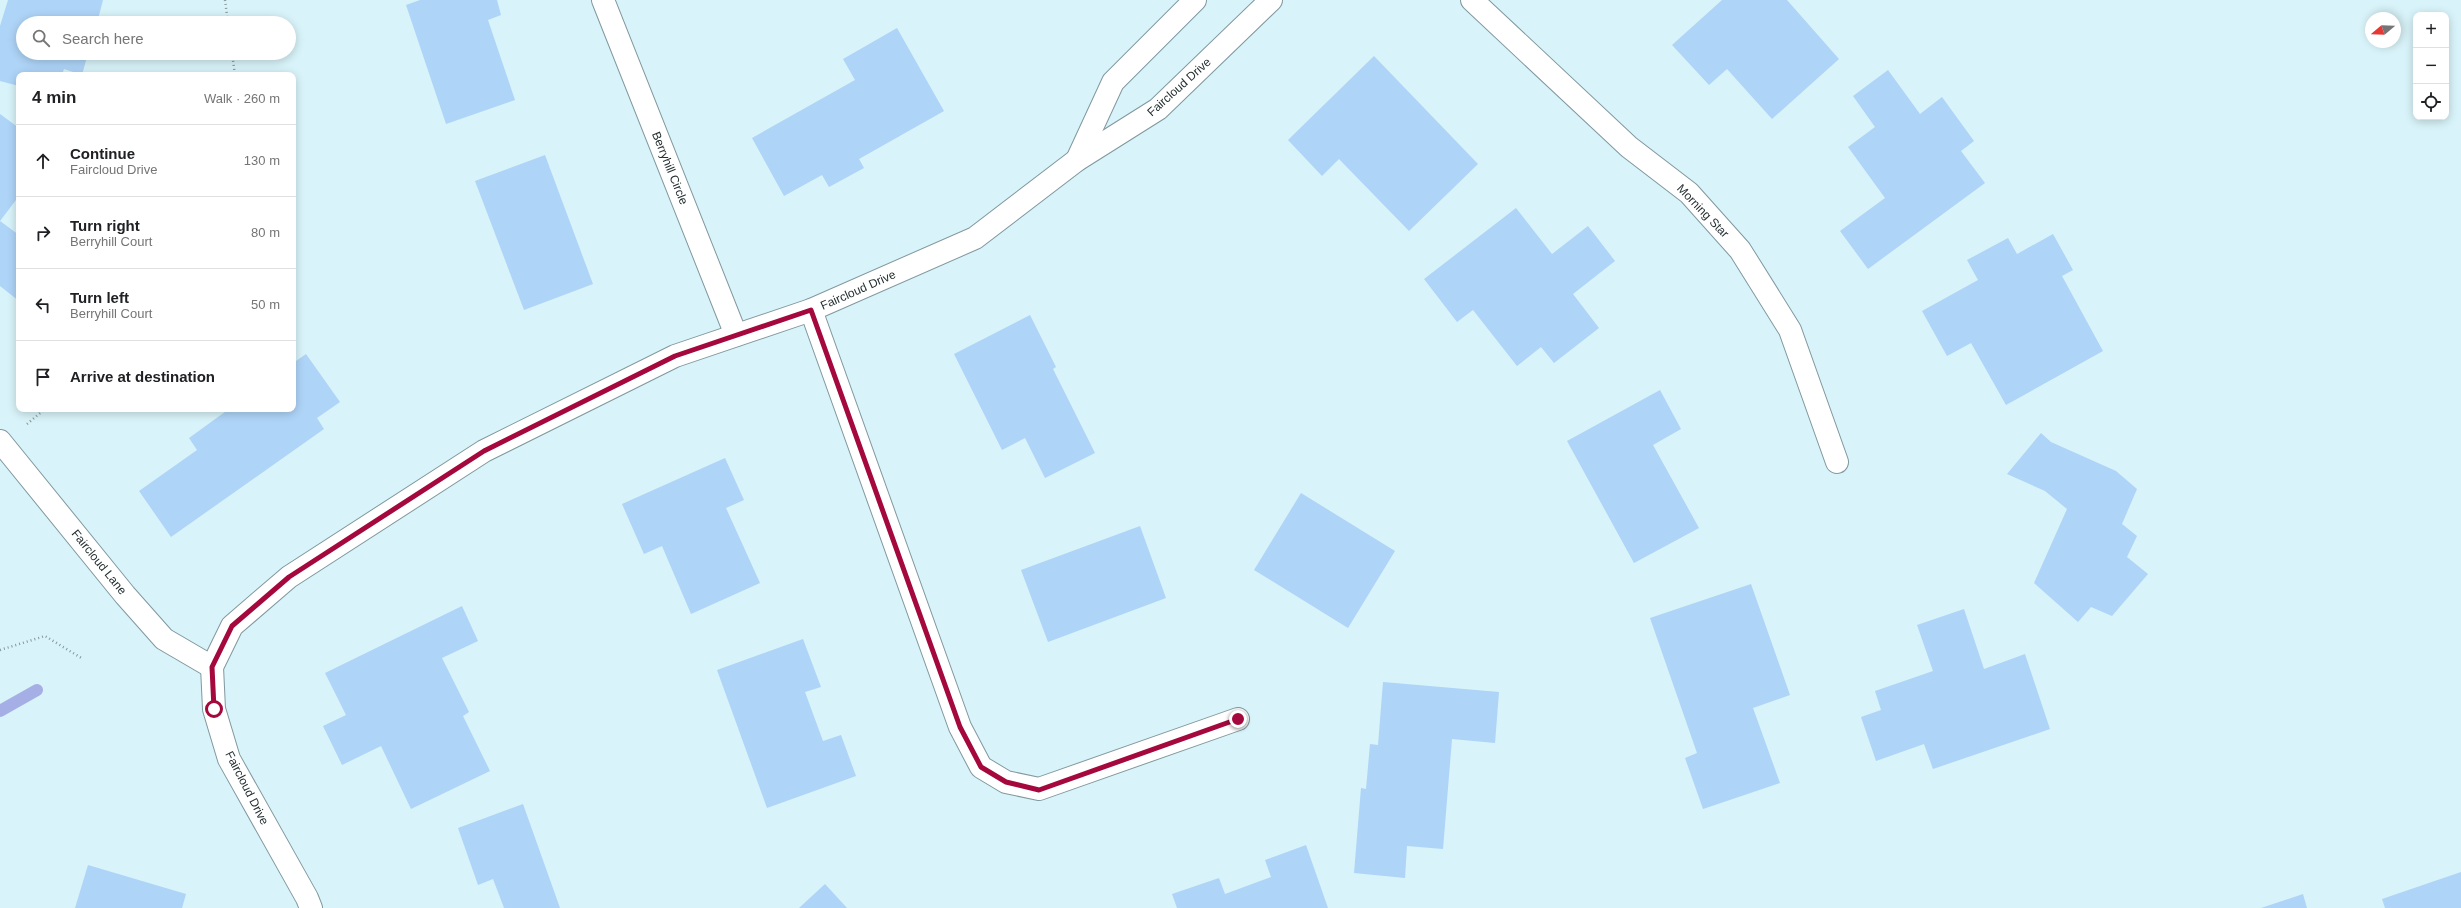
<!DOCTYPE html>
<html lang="en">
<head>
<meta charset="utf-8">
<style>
  body { margin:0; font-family:Helvetica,sans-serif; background:#f2f2f2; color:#202124 }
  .controls { position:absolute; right:12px; top:12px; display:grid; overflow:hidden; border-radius:8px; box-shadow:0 2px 10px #0003 }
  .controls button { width:36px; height:36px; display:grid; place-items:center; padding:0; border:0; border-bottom:1px solid #e0e0e0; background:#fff; color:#202124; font:20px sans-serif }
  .compass { position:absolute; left:2365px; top:12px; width:36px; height:36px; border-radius:50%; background:#fff; box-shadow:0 2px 10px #0003; rotate:251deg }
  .stop { position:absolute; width:12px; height:12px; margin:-9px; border:3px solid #a4083d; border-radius:50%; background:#fff }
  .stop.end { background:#a4083d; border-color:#fff; box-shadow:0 1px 4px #0008 }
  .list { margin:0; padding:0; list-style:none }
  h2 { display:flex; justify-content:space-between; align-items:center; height:52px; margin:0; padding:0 16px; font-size:17px }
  h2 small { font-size:13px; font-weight:400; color:#757577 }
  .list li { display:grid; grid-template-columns:26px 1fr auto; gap:12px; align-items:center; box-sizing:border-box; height:72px; padding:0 16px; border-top:1px solid #e0e0e0 }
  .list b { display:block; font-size:15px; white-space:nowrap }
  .list p { margin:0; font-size:13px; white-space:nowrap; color:#757577 }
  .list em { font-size:13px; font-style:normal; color:#757577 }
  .icon { flex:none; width:22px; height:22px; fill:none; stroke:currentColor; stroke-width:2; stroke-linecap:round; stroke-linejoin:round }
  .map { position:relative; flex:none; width:2461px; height:908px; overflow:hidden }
  .search { position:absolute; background:#fff; box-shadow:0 2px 10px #0003; left:16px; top:16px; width:280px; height:44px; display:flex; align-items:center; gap:10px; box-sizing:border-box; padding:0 14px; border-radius:22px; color:#757577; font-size:15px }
  .panel { position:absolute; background:#fff; box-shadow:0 2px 10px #0003; left:16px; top:72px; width:280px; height:340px; border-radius:8px }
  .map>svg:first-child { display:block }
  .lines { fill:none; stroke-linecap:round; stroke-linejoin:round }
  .stream { stroke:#a6afe5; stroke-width:12 }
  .building { fill:#aed4f7 }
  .minor-casing { stroke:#80989e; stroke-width:24 }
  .path { stroke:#84979c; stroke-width:2.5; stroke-dasharray:1 3; stroke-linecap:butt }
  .minor { stroke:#fff; stroke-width:22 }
  .route { stroke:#a4083d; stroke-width:5 }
  .labels { text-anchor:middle; stroke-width:3; stroke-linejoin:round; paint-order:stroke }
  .street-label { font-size:12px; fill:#242e30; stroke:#fff }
</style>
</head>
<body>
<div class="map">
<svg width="2461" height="908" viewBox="0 0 2461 908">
  <rect width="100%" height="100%" fill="#d8f3f9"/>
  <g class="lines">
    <!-- stream -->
    <path class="stream" d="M0,711l37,-21"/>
  </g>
  <!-- building -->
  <g class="building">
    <path d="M8,0h95l-6,23h-74v30h65l-6,22 -18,-6 -2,6h-43v11l-19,-5v-55z"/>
    <path d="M420,0h77l4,15 -13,5 27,80 -69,24 -40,-119z"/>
    <path d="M1722,0h65l52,59 -67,60 -45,-50 -18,16 -37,-40z"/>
    <path d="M897,28l47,83 -85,48 5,9 -35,19 -7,-12 -38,21 -32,-58 103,-58 -12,-21z"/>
    <path d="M1374,56l104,108 -69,67 -70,-72 -17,17 -34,-36z"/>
    <path d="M1888,70l32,44 22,-17 32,44 -13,10 24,32 -117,86 -28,-38 45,-33 -37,-51 27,-20 -22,-31z"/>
    <path d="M0,114l19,14v68l-19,25 19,14v66l-19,-15z"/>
    <path d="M545,155l48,129 -69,26 -49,-129z"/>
    <path d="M1516,208l36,46 36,-28 27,35 -42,33 26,34 -45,35 -13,-16 -24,19 -44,-56 -16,12 -33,-43z"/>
    <path d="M2053,234l20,36 -11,6 41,75 -97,54 -35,-62 -24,13 -25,-45 56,-31 -11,-20 41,-22 9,16z"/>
    <path d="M1030,315l26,52 -3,2 42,84 -50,25 -20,-40 -23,12 -48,-96z"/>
    <path d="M306,354l34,48 -23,16 7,11 -153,108 -32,-46 58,-41 -8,-12 40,-29h64v-46z"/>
    <path d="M1660,390l21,39 -28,16 46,83 -65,35 -67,-122z"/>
    <path d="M2041,433l10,9 65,29 21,18 -15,35 15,12 -10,21 21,17 -36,42 -21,-9 -13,15 -44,-39 33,-74 -22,-18 -38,-17z"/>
    <path d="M725,458l19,42 -18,8 34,75 -69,31 -29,-68 -18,8 -22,-50z"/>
    <path d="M1301,493l94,58 -47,77 -94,-58z"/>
    <path d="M1140,526l26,72 -118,44 -27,-72z"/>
    <path d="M1751,584l39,111 -37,13 27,75 -77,26 -18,-51 12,-5 -47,-135z"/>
    <path d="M462,606l16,35 -36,17 27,54 -6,4 27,55 -79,38 -30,-63 -39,19 -19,-39 23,-11 -21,-42z"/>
    <path d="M1964,609l20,60 41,-15 25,75 -117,40 -9,-25 -48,17 -15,-44 20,-7 -6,-19 58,-20 -16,-46z"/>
    <path d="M803,639l18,48 -16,5 18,49 18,-6 15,41 -89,32 -50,-138z"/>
    <path d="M1383,682l116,10 -4,51 -43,-4 -9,110 -36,-3 -2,32 -51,-5 7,-85 5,1 4,-45 8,1z"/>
    <path d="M523,804l37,104h-56l-11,-29 -15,6 -20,-57z"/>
    <path d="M1306,845l22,63h-151l-5,-14 47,-16 6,16 46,-17 -6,-17z"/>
    <path d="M88,865l98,29 -4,14h-107z"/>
    <path d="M2461,872v36h-76l-3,-9z"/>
    <path d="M825,884l22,24h-48z"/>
    <path d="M2303,894l4,14h-46z"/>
  </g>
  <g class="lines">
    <!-- minor casing -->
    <g class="minor-casing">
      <g id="minor">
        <path d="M603,0l133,335"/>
        <path d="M1472,0l157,147 60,46 51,57 50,80 47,132"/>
        <path d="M1077,160l36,-78 82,-82"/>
        <path d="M811,310l149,417 21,40 25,15 33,7 199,-70"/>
        <path d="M0,441l125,154 39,44 48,28"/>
        <path d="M311,908l-4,-10 -78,-139 -15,-50 -2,-42 20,-41 57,-49 195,-126 191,-95 136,-46 164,-72 102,-78 81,-51 113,-109"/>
      </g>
    </g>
    <!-- path -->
    <g class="path">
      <path d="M225,0l3,23"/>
      <path d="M232,53l3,22"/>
      <path d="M27,424l18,-15"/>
      <path d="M0,650l45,-14 38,23"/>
    </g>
    <!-- minor -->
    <use href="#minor" class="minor"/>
  </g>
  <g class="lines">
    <!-- route -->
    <path class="route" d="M214,709l-2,-42 20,-41 57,-49 195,-126 191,-95 136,-46 149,417 21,40 25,15 33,8 199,-71"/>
  </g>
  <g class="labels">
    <!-- street labels -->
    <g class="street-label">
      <text transform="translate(1179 87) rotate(-42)" y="4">Faircloud Drive</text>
      <text transform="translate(670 168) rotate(68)" y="4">Berryhill Circle</text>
      <text transform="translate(1703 211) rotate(46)" y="4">Morning Star</text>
      <text transform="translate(858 290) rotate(-24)" y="4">Faircloud Drive</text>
      <text transform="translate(99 562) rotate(51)" y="4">Faircloud Lane</text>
      <text transform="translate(247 788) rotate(63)" y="4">Faircloud Drive</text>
    </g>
  </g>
</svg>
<div class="controls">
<button>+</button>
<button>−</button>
<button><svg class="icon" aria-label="locate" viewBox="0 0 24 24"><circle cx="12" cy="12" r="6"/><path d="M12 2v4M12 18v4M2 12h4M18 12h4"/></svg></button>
</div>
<svg class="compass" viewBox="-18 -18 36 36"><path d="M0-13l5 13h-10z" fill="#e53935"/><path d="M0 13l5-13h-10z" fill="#757577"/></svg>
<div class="stop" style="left:214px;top:709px"></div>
<div class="stop end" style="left:1238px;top:719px"></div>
<div class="search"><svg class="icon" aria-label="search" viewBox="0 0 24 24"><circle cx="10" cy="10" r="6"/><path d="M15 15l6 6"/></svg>Search here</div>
<section class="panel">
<h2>4 min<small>Walk · 260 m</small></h2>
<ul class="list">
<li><svg class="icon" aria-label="ahead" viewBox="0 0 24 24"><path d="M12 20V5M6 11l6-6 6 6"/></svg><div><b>Continue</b><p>Faircloud Drive</p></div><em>130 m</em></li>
<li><svg class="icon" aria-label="right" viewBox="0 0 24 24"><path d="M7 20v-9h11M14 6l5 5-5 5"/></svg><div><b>Turn right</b><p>Berryhill Court</p></div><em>80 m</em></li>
<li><svg class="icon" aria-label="left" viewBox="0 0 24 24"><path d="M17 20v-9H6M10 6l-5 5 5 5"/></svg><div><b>Turn left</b><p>Berryhill Court</p></div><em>50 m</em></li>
<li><svg class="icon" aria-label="arrive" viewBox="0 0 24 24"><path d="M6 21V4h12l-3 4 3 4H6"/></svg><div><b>Arrive at destination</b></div></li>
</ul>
</section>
</div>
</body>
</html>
